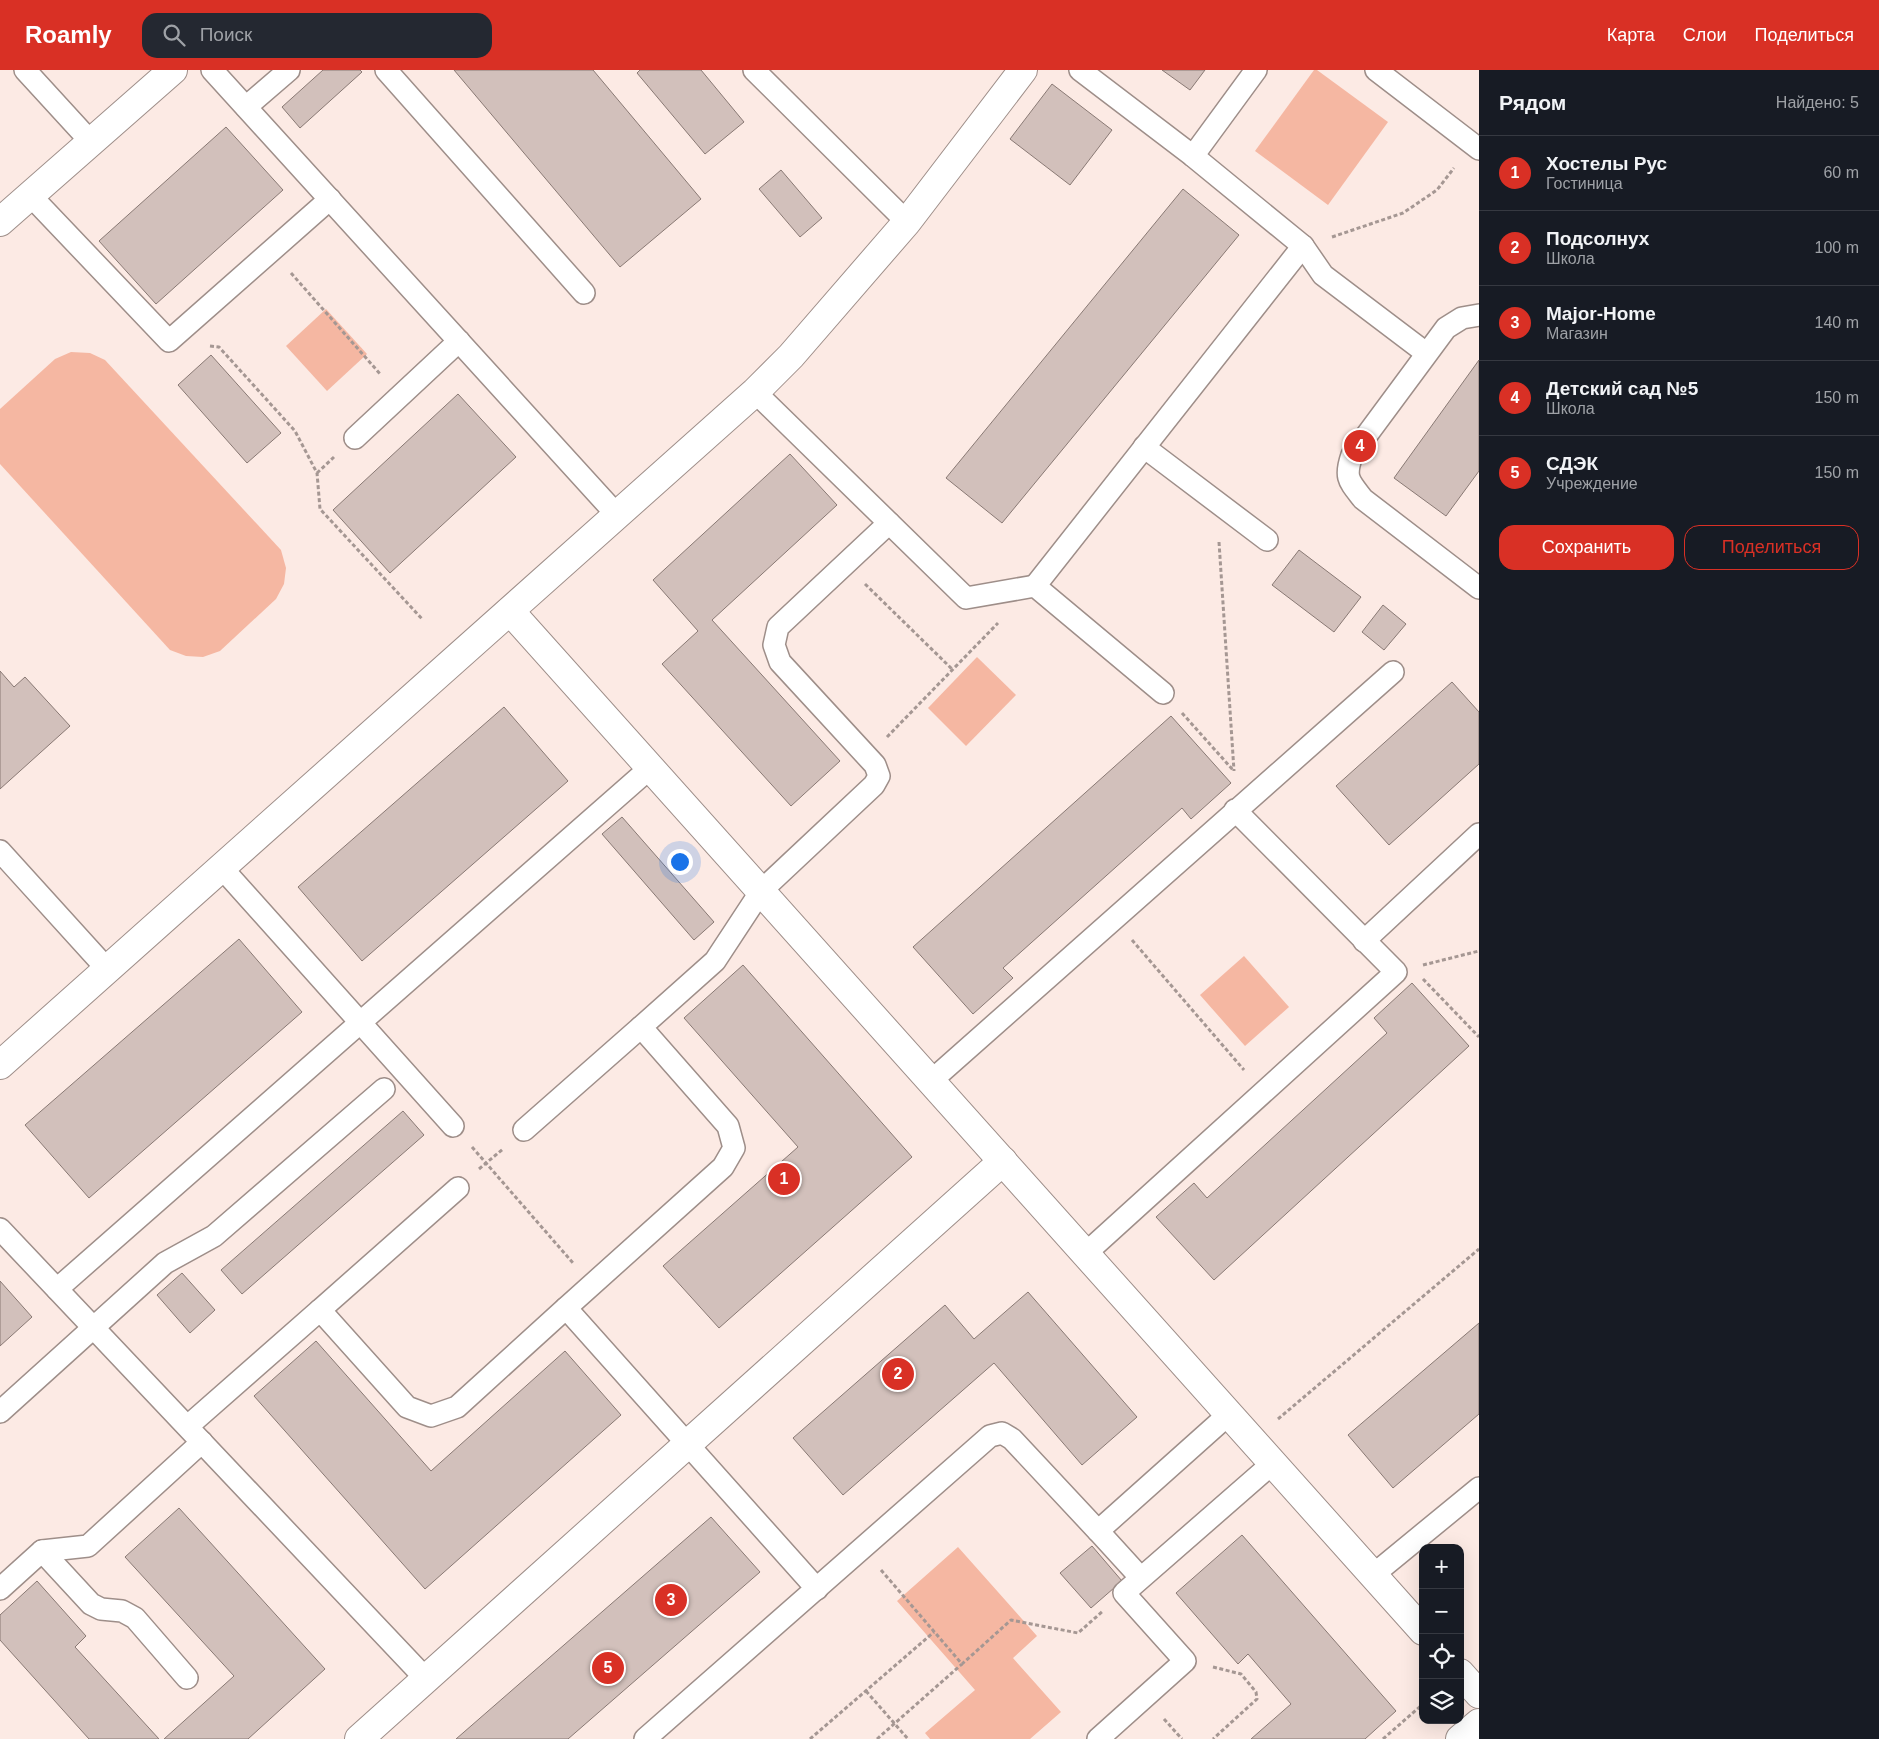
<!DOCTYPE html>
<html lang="ru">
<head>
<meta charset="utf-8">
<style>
  body { margin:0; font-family:Helvetica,sans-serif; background:#242831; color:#f1f3f6 }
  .controls { position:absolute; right:15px; bottom:15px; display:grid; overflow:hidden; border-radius:10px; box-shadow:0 5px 20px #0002 }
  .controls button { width:45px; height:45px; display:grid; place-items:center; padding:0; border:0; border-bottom:1px solid #363941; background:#171b24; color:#f1f3f6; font:25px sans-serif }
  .you { position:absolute; left:679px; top:791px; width:18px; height:18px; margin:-12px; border:4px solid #fff; border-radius:50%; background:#1a73e8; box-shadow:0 0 0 8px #1a73e833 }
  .badge { display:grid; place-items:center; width:32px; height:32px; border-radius:50%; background:#d93025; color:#fff; font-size:16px; font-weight:700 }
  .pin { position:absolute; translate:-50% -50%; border:2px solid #fff; box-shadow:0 1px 5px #0006 }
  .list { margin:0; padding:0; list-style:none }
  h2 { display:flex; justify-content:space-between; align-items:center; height:65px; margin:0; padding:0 20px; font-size:21px }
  h2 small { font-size:16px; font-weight:400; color:#9ea1a6 }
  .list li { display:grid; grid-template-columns:32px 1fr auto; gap:15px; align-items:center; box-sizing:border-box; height:75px; padding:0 20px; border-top:1px solid #363941 }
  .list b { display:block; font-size:19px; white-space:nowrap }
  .list p { margin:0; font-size:16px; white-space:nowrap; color:#9ea1a6 }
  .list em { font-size:16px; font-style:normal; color:#9ea1a6 }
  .actions { display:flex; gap:10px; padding:15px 20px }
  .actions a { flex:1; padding:11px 0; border:1px solid #d93025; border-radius:15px; text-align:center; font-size:18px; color:#d93025 }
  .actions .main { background:#d93025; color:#fff }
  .icon { flex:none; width:28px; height:28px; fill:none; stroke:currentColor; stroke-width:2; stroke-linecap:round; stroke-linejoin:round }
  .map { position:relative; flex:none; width:1479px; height:1669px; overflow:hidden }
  header { display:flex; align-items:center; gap:30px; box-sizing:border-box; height:70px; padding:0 25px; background:#d93025; color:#fff }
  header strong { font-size:24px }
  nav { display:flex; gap:28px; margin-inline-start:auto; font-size:18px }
  .search { width:350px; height:45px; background:#242831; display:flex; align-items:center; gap:12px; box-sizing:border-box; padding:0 18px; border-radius:15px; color:#9ea1a6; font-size:19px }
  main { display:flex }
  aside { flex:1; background:#171b24 }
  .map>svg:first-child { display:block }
  .green { fill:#f5b7a2 }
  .building { fill:#d2c0bb; stroke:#897974 }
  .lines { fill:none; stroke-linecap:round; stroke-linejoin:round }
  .service-casing { stroke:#9e8e89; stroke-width:24 }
  .minor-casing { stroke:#9e8e89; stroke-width:30 }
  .tertiary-casing { stroke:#9e8e89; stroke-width:30 }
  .path { stroke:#a59793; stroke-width:3; stroke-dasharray:4 2.5; stroke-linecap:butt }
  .service { stroke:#fff; stroke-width:21 }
  .minor { stroke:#fff; stroke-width:28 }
  .tertiary { stroke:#fff; stroke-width:28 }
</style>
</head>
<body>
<header>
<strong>Roamly</strong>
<div class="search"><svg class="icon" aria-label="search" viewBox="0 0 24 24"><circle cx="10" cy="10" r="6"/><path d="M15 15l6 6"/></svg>Поиск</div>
<nav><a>Карта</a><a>Слои</a><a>Поделиться</a></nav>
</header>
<main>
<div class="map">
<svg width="1479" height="1669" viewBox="0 0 1479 1669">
  <rect width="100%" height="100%" fill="#fceae4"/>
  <!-- green -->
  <g class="green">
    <path d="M1314,0h3l71,52 -60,83 -73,-54z"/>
    <path d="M326,239l41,45 -40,37 -41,-45z"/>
    <path d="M71,282l19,1 15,7 176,190 5,18 -2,16 -8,15 -56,52 -17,6 -17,-1 -16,-6 -170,-186v-55l55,-50z"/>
    <path d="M977,587l39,38 -50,51 -38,-38z"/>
    <path d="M1244,886l45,51 -44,39 -45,-51z"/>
    <path d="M958,1477l79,89 -24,22 48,54 -31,27h-100l-5,-6 50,-43 -78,-89z"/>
  </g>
  <!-- building -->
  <g class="building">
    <path d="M323,0h37l2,2 -62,56 -18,-21z"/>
    <path d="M454,0h139l108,129 -81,68z"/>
    <path d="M640,0h61l43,52 -39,32 -68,-81z"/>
    <path d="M1162,0h43l-15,20z"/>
    <path d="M1052,14l60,46 -42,55 -60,-46z"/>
    <path d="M226,57l57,63 -127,114 -57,-63z"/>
    <path d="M781,100l41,48 -22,19 -41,-48z"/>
    <path d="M1183,119l56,46 -237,288 -56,-45z"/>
    <path d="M211,285l70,78 -34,30 -69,-78z"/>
    <path d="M1479,290v111l-33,45 -52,-38z"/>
    <path d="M458,324l58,63 -126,116 -57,-63z"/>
    <path d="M790,384l47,51 -125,115 128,141 -49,45 -129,-142 36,-33 -45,-51z"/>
    <path d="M1299,480l62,47 -27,35 -62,-47z"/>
    <path d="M1383,535l23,19 -22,26 -22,-18z"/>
    <path d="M0,601l14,16 11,-10 45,49 -70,63z"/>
    <path d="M1452,612l27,30v52l-90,81 -53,-59z"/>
    <path d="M504,637l64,74 -206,180 -64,-74z"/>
    <path d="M1171,646l60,67 -40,36 -9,-11 -179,160 10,10 -40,36 -60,-67z"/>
    <path d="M622,747l92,105 -20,18 -92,-106z"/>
    <path d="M239,869l63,73 -213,186 -64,-73z"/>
    <path d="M743,895l169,192 -193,171 -56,-62 135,-119 -114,-129z"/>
    <path d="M1412,913l57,63 -255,234 -58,-63 38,-34 13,15 180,-165 -13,-15z"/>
    <path d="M403,1041l21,24 -182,159 -21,-24z"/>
    <path d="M182,1203l33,37 -25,23 -33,-38z"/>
    <path d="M0,1211l32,36 -32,29z"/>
    <path d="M1028,1222l109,125 -55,48 -88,-102 -151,132 -50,-57 152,-133 29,34z"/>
    <path d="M1479,1253v91l-86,74 -45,-53z"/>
    <path d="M316,1271l115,130 134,-120 56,64 -196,174 -171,-193z"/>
    <path d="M179,1438l146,161 -77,70h-84l70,-63 -109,-119z"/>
    <path d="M711,1447l49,55 -192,167h-112z"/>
    <path d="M1242,1465l154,176 -31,28h-114l40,-35 -43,-50 -10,10 -62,-71z"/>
    <path d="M1092,1476l30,35 -31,27 -31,-35z"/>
    <path d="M37,1511l49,55 -11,11 84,92h-70l-89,-99v-25z"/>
  </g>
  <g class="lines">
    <!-- service casing -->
    <g class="service-casing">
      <g id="service">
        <path d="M25,0l66,72"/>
        <path d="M212,0l405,445"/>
        <path d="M386,0l198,223"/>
        <path d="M754,0l153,152"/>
        <path d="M1080,0l113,86 63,-86"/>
        <path d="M1376,0l103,79"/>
        <path d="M246,37l43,-37"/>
        <path d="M1193,86l110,90 20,29 103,78"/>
        <path d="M30,125l139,146 161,-142"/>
        <path d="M1479,245l-17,3 -16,10 -94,127c-8,23 -3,26 11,44l116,89"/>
        <path d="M755,322l211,206 69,-12 128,107"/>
        <path d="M355,368l104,-97"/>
        <path d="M1144,377l123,93"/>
        <path d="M1035,516l268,-340"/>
        <path d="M0,781l107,118"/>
        <path d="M221,797l232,259"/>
        <path d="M1364,871l115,-107"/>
        <path d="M931,1011l462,-409"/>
        <path d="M524,1060l117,-103"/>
        <path d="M0,1159l426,450"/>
        <path d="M1085,1184l311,-282 -161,-162"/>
        <path d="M57,1219l593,-521"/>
        <path d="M566,1238l157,-141 11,-19 -6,-22 -87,-99 74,-66 46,-70 113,-106 5,-9 -4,-11 -95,-103 -6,-17 4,-18 111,-104"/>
        <path d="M320,1240l138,-122"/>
        <path d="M0,1342l165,-149 49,-27 170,-147"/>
        <path d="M188,1356l132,-116 87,97 24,9 26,-9 109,-99 251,281"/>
        <path d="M1098,1461l42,46"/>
        <path d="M42,1481l49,53 10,5 21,2 13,7 52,60"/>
        <path d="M1373,1505l106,-87"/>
        <path d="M0,1519l42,-38 46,-5 114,-104"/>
        <path d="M645,1669l345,-303 12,-3 10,6 86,92 131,-117"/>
        <path d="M1098,1669l87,-78 -61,-68 149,-130"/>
      </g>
    </g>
    <!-- minor casing -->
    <g class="minor-casing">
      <g id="minor">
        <path d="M0,152l173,-152"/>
        <path d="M510,541l913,1020"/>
        <path d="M0,995l755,-673 36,-36 116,-134 116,-152"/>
        <path d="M1460,1603l19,21"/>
        <path d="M359,1669l644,-578"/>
      </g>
    </g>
    <!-- tertiary casing -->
    <g class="tertiary-casing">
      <path id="tertiary" d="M1460,1669l19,-16"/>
    </g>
    <!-- path -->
    <g class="path">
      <path d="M1332,167l71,-24 34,-23 17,-22"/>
      <path d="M291,203l90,102"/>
      <path d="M210,276l9,1 76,84 22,42 3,36 103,111"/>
      <path d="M317,403l17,-16"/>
      <path d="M1219,472l15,229"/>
      <path d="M865,514l88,86"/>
      <path d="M1182,643l51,57"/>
      <path d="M887,667l111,-114"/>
      <path d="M1132,870l112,130"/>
      <path d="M1423,895l56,-14"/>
      <path d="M1423,909l56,58"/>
      <path d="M472,1077l101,116"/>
      <path d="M479,1099l24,-20"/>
      <path d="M1278,1349l201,-170"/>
      <path d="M881,1500l81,94 49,-44 67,13 25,-22"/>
      <path d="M1213,1597l28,7 15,18 1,7 -44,40"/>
      <path d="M866,1621l42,48"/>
      <path d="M1164,1649l18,20"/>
      <path d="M810,1669l124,-107"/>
      <path d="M877,1669l85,-75"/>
      <path d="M1383,1669l40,-35"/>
    </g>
    <!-- service -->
    <use href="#service" class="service"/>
    <!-- minor -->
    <use href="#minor" class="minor"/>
    <!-- tertiary -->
    <use href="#tertiary" class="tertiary"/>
  </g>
</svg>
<div class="controls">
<button>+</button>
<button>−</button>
<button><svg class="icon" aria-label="locate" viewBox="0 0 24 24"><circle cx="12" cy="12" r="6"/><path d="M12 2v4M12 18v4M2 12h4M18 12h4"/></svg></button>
<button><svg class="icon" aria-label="layers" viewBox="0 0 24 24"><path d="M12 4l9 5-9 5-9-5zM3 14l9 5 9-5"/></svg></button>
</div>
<div class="you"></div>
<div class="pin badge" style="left:784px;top:1109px">1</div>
<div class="pin badge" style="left:898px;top:1304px">2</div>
<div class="pin badge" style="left:671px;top:1530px">3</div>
<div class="pin badge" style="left:1360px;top:376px">4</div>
<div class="pin badge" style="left:608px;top:1598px">5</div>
</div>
<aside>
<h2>Рядом<small>Найдено: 5</small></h2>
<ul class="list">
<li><span class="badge">1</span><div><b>Хостелы Рус</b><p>Гостиница</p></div><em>60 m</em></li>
<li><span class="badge">2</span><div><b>Подсолнух</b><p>Школа</p></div><em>100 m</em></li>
<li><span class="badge">3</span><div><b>Major-Home</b><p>Магазин</p></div><em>140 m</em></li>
<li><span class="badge">4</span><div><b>Детский сад №5</b><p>Школа</p></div><em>150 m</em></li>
<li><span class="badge">5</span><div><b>СДЭК</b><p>Учреждение</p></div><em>150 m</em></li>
</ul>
<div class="actions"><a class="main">Сохранить</a><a>Поделиться</a></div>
</aside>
</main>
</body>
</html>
